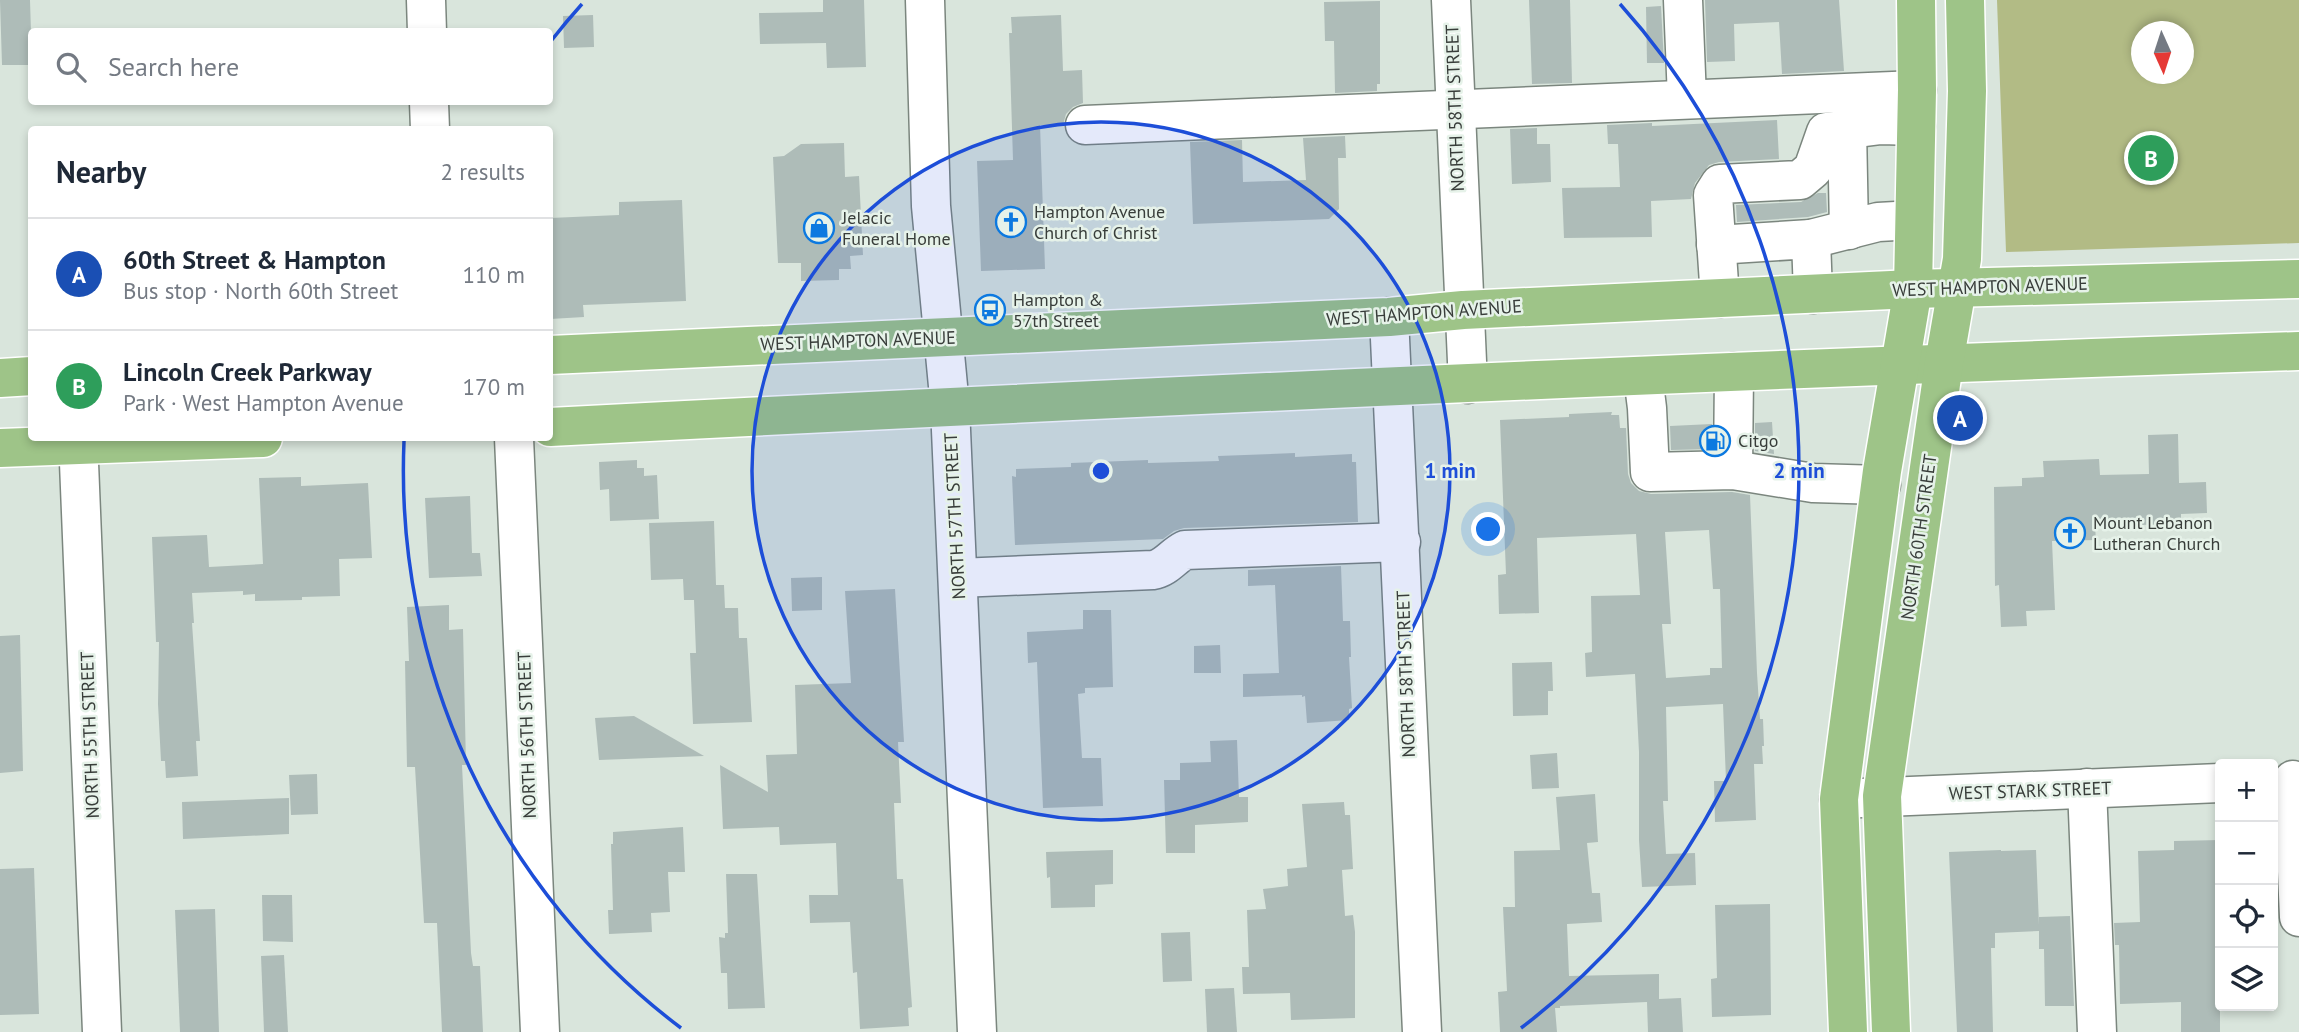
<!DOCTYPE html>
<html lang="en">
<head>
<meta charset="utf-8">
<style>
  body { margin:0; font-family:"PT Sans",sans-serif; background:#f2f2f3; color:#1f2937 }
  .controls { position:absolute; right:21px; bottom:21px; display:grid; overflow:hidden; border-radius:7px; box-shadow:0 4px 10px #0003 }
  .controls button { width:63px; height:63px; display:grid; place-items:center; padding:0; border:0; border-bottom:2px solid #e0e1e3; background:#fff; color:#1f2937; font:35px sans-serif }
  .compass { position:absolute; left:2131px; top:21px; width:63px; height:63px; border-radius:50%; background:#fff; box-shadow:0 4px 10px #0003; rotate:177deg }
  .you { position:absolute; left:1489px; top:530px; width:24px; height:24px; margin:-18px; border:5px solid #fff; border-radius:50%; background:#1a73e8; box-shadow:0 0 0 10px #1a73e833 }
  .badge { display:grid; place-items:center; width:46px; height:46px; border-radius:50%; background:#0b8043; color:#fff; font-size:23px; font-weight:700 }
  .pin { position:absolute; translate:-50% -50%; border:4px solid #fff; box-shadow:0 2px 7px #0006 }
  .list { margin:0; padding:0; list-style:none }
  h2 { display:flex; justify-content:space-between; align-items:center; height:91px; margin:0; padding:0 28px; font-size:30px }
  h2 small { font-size:23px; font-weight:400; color:#747a83 }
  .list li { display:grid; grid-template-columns:46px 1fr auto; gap:21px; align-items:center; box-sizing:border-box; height:112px; padding:0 28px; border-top:2px solid #e0e1e3 }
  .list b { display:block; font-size:26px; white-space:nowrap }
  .list p { margin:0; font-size:23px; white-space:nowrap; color:#747a83 }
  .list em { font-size:23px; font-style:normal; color:#747a83 }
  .icon { flex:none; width:38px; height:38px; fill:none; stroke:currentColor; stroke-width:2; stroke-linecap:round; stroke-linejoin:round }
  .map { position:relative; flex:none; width:2299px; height:1032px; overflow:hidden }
  .search { position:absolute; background:#fff; box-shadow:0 4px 10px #0003; left:28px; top:28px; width:525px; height:77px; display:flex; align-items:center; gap:18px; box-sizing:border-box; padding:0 24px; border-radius:7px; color:#747a83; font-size:26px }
  .panel { position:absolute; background:#fff; box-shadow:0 4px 10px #0003; left:28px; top:126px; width:525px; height:315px; border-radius:7px }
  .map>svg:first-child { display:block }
  .green { fill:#b2bb85; fill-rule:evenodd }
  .building { fill:#aebcb8; fill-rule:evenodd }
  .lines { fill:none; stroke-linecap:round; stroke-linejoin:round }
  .minor-casing { stroke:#7b867e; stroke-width:41 }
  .major-casing { stroke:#fff; stroke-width:41 }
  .minor { stroke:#fff; stroke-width:38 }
  .major { stroke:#9ec488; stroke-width:38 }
  .ring { fill:none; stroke:#1d4ed8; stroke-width:3.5 }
  .labels { text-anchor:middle; stroke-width:5; stroke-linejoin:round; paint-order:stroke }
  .street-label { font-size:18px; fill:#383d3a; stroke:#e6f2e9 }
  .poi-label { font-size:18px; fill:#383d3a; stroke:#e6f2e9; text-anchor:start }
  .centre { fill:#1d4ed8; stroke:#e6f2e9; stroke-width:3.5 }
  .ring-label { font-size:21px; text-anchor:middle; font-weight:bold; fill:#1d4ed8; stroke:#e6f2e9; stroke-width:5; stroke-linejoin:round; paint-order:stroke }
</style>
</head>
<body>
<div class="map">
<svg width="2299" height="1032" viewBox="0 0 2299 1032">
  <rect width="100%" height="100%" fill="#d9e5dc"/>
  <!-- green -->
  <path class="green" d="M1997,0h302v243l-293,9zM2142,32h42v42h-42z"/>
  <!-- building -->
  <g class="building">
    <path d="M0,0h30l2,65h-30z"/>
    <path d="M823,0h41l2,67 -39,1 -1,-25 -66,1 -1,-31 64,-1z"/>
    <path d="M1529,0h41l2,83 -40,1z"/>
    <path d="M1705,0h134l5,71 -62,3 -3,-52 -45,2 1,37 -28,1z"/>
    <path d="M1380,1v83h-3v7l-42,2 -1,-52h-9l-1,-39z"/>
    <path d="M1661,6l3,57h-17l-1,-56z"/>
    <path d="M593,15l1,32 -30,1 -1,-32z"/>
    <path d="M1061,15l2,56 19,-1 1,33 -10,4 -7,7 -3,11h-23l5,144 -64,2 -4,-110 36,-1 -4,-127h3l-1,-16z"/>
    <path d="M1777,120l2,39 -60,3 -10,3 -14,18 -4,16 -40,2 1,36 -88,1 -2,-50 58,-1 -2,-43h-10l-1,-19 45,-2v3z"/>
    <path d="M1537,128v16h13l1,38 -39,2 -2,-55z"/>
    <path d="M1345,136l1,22h-8l1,51 -10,10 -136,5 -3,-82 52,-2 1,42 63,-2 -3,-42z"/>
    <path d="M844,143l1,34 14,-1 4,79 -13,1 1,13h-12v11l-38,1v-18h-23l-5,-106 11,-1 17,-12z"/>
    <path d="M1818,193h8l1,19 -19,5 -71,5 -1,-17 65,-3z"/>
    <path d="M682,200l4,101 -103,4 1,12 -34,2v-101l69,-3v-13z"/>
    <path d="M1612,412l-1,3h8l1,13h6l2,46 3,9 8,8 12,3 81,-2 18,3 7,178 3,46h3l1,27h-2l1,18h-9l2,56 -41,2 -1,-41h12l-3,-77 -57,3 2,94h-5l3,53 29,-1 1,32 -54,2 -3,-47v-88l-4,-78 -49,3 -1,-24 7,-1 -1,-56 49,-1 -4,-61 -99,4 2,75 -40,1 -1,-39 8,-1 -6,-154 69,-3v-3zM1709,530l4,59h7l2,79h-12v7l-44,3 -4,-54h9l-6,-92z"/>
    <path d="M1772,422l2,32 -19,-3v-28z"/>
    <path d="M1712,424l-1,25 -40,1 -1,-24z"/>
    <path d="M2178,434l1,49 27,-1 1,31 -26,1v10l-86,2 1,14 -44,1 3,69 -29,1 1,15 -26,1 -2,-42 -4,1 -1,-99 28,-1v-8l22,-1 -1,-16 56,-2 1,16 49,-1 -1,-39z"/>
    <path d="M1295,453v4l57,-3v8h4l2,60 -174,6 -10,3 -11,8 -148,6 -3,-69 4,1v-8l55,-2v-4l77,-3v3l71,-2 -1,-5z"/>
    <path d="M637,460v8h7v8l13,-1 2,44 -49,2 -1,-32 -9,1 -1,-28z"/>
    <path d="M301,477v9l67,-3 4,75 -33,1 1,37 -38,1v3l-47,1v-7l-12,1v-4l-51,2 2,30h-2l8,118h-4l2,35 -32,2 -1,-17h-4l-3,-57 1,-62h-3l-4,-105 55,-2 2,32 54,-3 -4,-86z"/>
    <path d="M470,496l2,57h8l2,23 -53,2 -4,-80z"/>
    <path d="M714,521l2,64h8l1,23h13l1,30h8l5,84 -59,2 -3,-71h6l-2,-53h-10l-1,-21 -32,1 -2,-57z"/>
    <path d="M1341,566l2,55h7l1,36h-2l3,51 -3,1v11l-42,3 -2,-27 -3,1v-2l-59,2v-23l36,-1 -4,-88 -27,1v-16z"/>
    <path d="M822,577v33l-30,1 -1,-33z"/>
    <path d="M895,589l9,153h-6l3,61h-7l3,76h6l9,128 -4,1 1,18 -49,3 -3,-57 -4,1 -3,-51 -40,1 -1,-28h29l-2,-52 -56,2 -1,-18 -56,2 -3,-64 48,27 -2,-37 31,-1 -2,-69 56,-2 -6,-92z"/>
    <path d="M449,605v25l14,-1 3,136h-4l9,188 2,13h7l3,66h-41l-5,-109h-13l-9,-156h-8l-2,-106h4l-2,-54z"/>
    <path d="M1083,610h28l2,77 -28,1v5l-7,1 4,64h19l2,48 -60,2 -6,-146 -9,1 -1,-31 56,-3z"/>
    <path d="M20,635l3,136 -23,2v-137z"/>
    <path d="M1220,645l1,28h-27v-27z"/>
    <path d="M1552,662l1,29h-5v24l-35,1 -1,-53z"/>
    <path d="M634,716l70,40 -105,4 -4,-42z"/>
    <path d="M1237,740l2,57h9v25l-53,3v28h-29l-2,-73h16v-17l31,-1 -1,-21z"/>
    <path d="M1557,753l2,35 -27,1 -2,-34z"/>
    <path d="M317,774l1,40 -27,1 -2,-40z"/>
    <path d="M1595,794l3,48 -11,1 5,50h8l2,29 -35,2 2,52 90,-2v25l22,-1 2,34h-35l-1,-30 -87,4v2h-5l2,24h-57l-2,-40 9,-1 -4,-84h12l-1,-56 46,-1 -4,-53z"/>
    <path d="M289,798v36l-106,5 -1,-37z"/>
    <path d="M1344,802l1,13h5l3,54 -11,1 3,46 8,-1 2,17v86l-64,2 -1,-27 -47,1 -1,-27h7l-2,-57 19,-1 -3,-20 25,-3 -1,-17 20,-2 -5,-63z"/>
    <path d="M683,827l2,45h-17l2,40 -19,1 1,19 -43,2 -1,-24h5l-2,-66h2v-12z"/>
    <path d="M2220,840v192h-39v-30l-61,2 -1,-59h-4l-1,-22 26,-1 -2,-71 36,-1v-9z"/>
    <path d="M1113,850v34l-18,1v22l-44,1 -1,-31 -3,1 -1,-26z"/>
    <path d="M2001,850v1l35,-1 3,75v-8l31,-1 4,90h-29l-1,-57h-5v-18l-44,2v15h-4l2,84h-36l-8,-180z"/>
    <path d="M34,868l5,146 -39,1v-146z"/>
    <path d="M726,874h31l8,134 -37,1 -1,-36h-6l-2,-36 6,1v-5h3z"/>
    <path d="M262,895h30l1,47 -30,-1z"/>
    <path d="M1770,904l1,111 -59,2 -1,-38 6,-1 -2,-73z"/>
    <path d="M215,909l4,123h-39l-5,-122z"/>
    <path d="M1190,932l2,49 -29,1 -2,-49z"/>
    <path d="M284,955l4,77h-24l-3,-76z"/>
    <path d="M1234,988l3,44h-30l-2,-43z"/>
  </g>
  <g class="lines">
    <!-- minor casing -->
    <g class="minor-casing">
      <g id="minor">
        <path d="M426,0l1,32"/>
        <path d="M925,0l6,206 19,201 27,625"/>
        <path d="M1451,0l17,384"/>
        <path d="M1683,0l4,99"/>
        <path d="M429,102l1,28"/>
        <path d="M1085,125l832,-35"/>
        <path d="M1847,129l2,101"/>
        <path d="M1811,239l67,-17 36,-2"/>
        <path d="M1716,245l95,-6 2,55"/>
        <path d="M1720,298l-7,-103 7,-11 80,-4 13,-11 13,-37 55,-7 35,1"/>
        <path d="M1389,317l33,715"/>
        <path d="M1643,376l4,32 3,64 83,-2 80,13 68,2"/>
        <path d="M78,438l24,594"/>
        <path d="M514,438l26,594"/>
        <path d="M1733,470l1,-98"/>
        <path d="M958,578l195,-8c13,-2 20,-14 32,-20l216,-8"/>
        <path d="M2293,780l6,137"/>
        <path d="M2087,788l10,244"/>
        <path d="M1839,799l381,-16"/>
      </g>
    </g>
    <!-- major casing -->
    <g class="major-casing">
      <g id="major">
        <path d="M550,355l839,-38 74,-7 450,-21 386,-10"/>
        <path d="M0,378l32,-2"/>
        <path d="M550,427c582,-30 1166,-57 1749,-76"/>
        <path d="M0,448l263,-10"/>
        <path d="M1848,1032l-9,-233 43,-328 31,-182 4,-199 -1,-90"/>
        <path d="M1891,1032l-9,-236 62,-433 18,-104 5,-168 -2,-91"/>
      </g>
    </g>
    <!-- minor -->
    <use href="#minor" class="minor"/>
    <!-- major -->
    <use href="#major" class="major"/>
  </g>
  <!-- distance rings -->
  <circle cx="1101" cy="471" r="349" fill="#1d4ed8" fill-opacity=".12"/>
  <g class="ring">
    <circle cx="1101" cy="471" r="349"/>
    <path d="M681 1028A698 698 0 0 1 404 441M551 41A698 698 0 0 1 582 4M1620 4A698 698 0 0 1 1521 1028"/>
  </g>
  <!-- icons -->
  <defs>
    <g id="church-ring" transform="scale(1.575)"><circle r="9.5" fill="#e6f2e9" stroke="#0c79e0" stroke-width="1.5"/><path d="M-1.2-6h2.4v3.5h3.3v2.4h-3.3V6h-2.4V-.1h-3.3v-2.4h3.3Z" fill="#0c79e0"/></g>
    <g id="shop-ring" transform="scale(1.575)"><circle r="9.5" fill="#e6f2e9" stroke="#0c79e0" stroke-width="1.5"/><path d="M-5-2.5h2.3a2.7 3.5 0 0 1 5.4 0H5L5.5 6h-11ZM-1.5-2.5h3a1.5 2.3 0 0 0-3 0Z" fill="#0c79e0"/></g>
    <g id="bus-ring" transform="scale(1.575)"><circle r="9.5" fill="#e6f2e9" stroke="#0c79e0" stroke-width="1.5"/><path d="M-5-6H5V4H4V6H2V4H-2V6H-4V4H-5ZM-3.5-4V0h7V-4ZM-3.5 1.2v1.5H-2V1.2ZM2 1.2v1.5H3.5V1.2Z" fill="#0c79e0"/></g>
    <g id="fuel-ring" transform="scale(1.575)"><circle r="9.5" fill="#e6f2e9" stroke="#0c79e0" stroke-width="1.5"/><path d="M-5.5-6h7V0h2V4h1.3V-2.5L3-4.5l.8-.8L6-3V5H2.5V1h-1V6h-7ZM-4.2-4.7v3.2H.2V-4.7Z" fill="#0c79e0"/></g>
  </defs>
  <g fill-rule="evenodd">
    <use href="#church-ring" x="1011" y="222"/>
    <use href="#shop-ring" x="819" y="228"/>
    <use href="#bus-ring" x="990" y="310"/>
    <use href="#fuel-ring" x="1715" y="441"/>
    <use href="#church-ring" x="2070" y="533"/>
  </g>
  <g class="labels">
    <!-- street labels -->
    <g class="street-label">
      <text transform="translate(1455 108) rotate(-92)" y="6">NORTH 58TH STREET</text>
      <text transform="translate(1990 287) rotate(-2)" y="6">WEST HAMPTON AVENUE</text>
      <text transform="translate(1424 313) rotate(-4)" y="6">WEST HAMPTON AVENUE</text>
      <text transform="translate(858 341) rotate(-2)" y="6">WEST HAMPTON AVENUE</text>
      <text transform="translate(955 516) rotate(-93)" y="6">NORTH 57TH STREET</text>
      <text transform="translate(1919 537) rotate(-82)" y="6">NORTH 60TH STREET</text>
      <text transform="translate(1406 674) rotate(-92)" y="6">NORTH 58TH STREET</text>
      <text transform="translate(90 735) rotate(-92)" y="6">NORTH 55TH STREET</text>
      <text transform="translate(527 735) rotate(-92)" y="6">NORTH 56TH STREET</text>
      <text transform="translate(2030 791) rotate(-2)" y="6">WEST STARK STREET</text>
    </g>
    <!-- poi labels -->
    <g class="poi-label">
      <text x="1034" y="218">Hampton Avenue<tspan x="1034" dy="21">Church of Christ</tspan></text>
      <text x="842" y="224">Jelacic<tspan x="842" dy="21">Funeral Home</tspan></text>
      <text x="1013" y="306">Hampton &amp;<tspan x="1013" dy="21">57th Street</tspan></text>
      <text x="1738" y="447">Citgo</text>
      <text x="2093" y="529">Mount Lebanon<tspan x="2093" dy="21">Lutheran Church</tspan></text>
    </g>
  </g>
  <circle cx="1101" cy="471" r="10" class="centre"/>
  <g class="ring-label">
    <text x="1450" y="478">1 min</text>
    <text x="1799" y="478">2 min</text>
  </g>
</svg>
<div class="controls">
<button>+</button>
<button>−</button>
<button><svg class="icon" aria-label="locate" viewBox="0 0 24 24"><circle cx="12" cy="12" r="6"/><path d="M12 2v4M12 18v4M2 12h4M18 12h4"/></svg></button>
<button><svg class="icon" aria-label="layers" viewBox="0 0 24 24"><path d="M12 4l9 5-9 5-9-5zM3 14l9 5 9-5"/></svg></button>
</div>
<svg class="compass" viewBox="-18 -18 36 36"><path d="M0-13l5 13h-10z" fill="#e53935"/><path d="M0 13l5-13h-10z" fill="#747a83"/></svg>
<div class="you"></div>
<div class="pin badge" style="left:1960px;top:418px;background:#1a4fb4">A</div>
<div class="pin badge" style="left:2151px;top:158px;background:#2e9e5b">B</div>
<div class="search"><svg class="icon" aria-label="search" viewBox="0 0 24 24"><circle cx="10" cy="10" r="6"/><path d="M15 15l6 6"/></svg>Search here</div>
<section class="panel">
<h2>Nearby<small>2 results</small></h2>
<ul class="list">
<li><span class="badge" style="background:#1a4fb4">A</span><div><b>60th Street &amp; Hampton</b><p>Bus stop · North 60th Street</p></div><em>110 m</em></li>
<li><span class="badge" style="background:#2e9e5b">B</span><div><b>Lincoln Creek Parkway</b><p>Park · West Hampton Avenue</p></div><em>170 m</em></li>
</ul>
</section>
</div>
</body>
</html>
